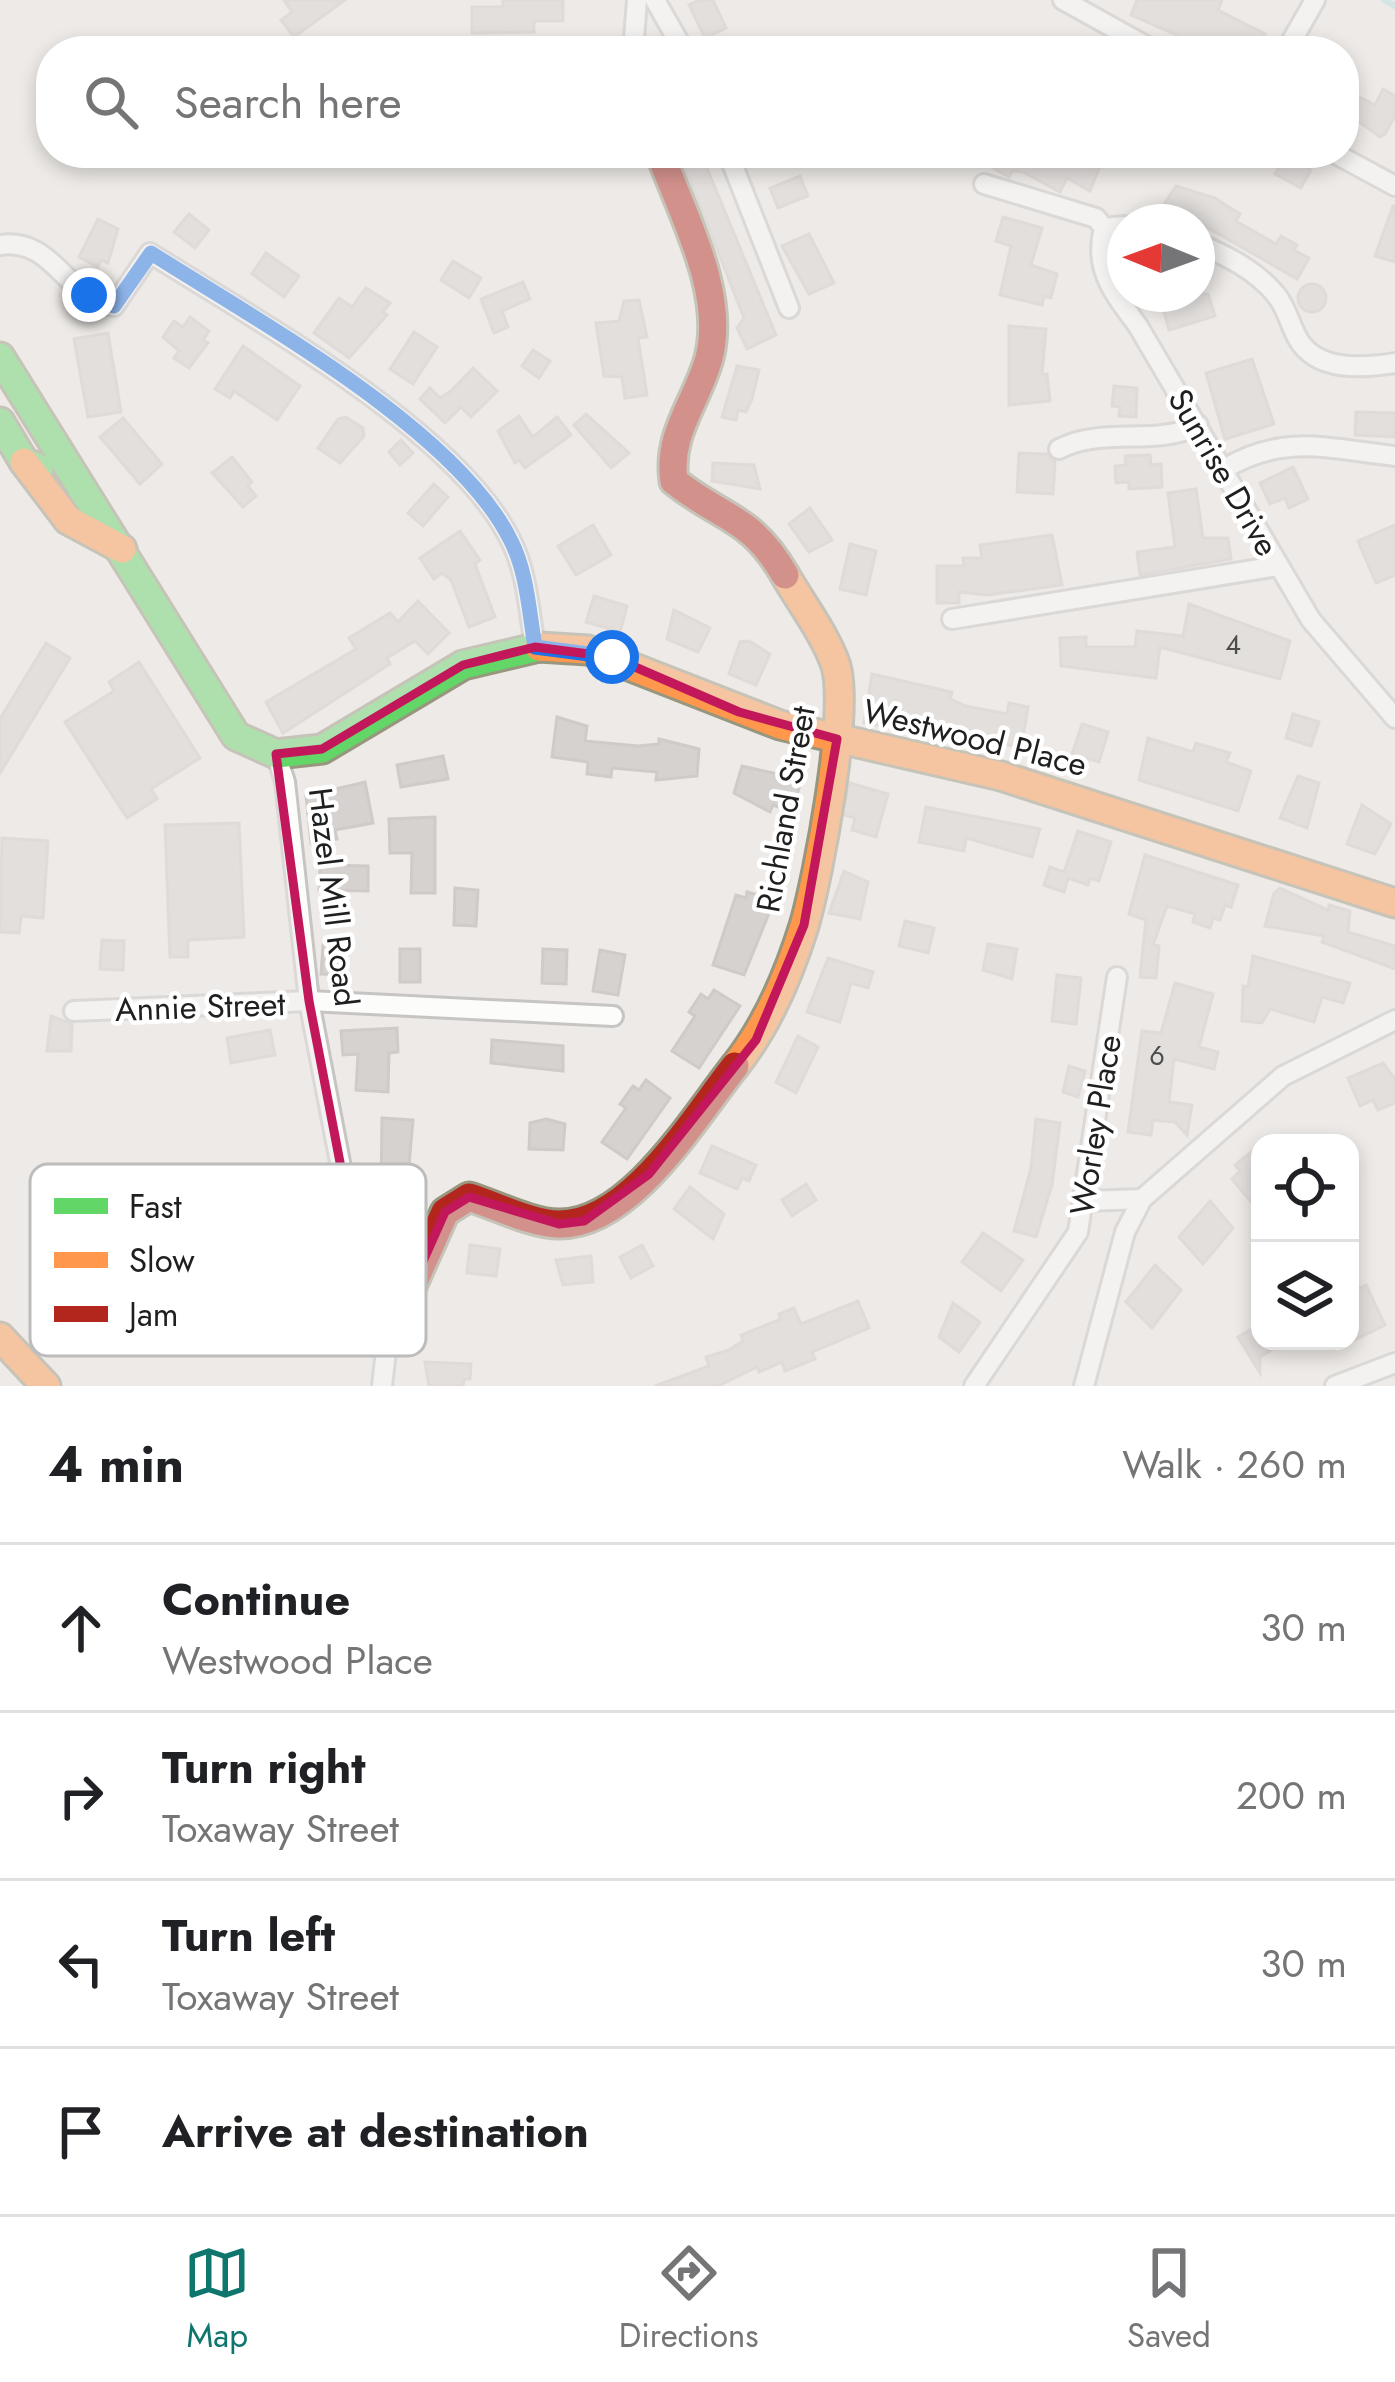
<!DOCTYPE html>
<html lang="en">
<head>
<meta charset="utf-8">
<style>
  body { margin:0; font-family:Jost,sans-serif; background:#f2f2f2; color:#202124 }
  .controls { position:absolute; right:36px; bottom:36px; display:grid; overflow:hidden; border-radius:24px; box-shadow:0 6px 18px #0003 }
  .controls button { width:108px; height:108px; display:grid; place-items:center; padding:0; border:0; border-bottom:3px solid #e0e0e0; background:#fff; color:#202124; font:60px sans-serif }
  .compass { position:absolute; left:1107px; top:204px; width:108px; height:108px; border-radius:50%; background:#fff; box-shadow:0 6px 18px #0003; rotate:271deg }
  .stop { position:absolute; width:36px; height:36px; margin:-27px; border:9px solid #1a73e8; border-radius:50%; background:#fff }
  .stop.end { background:#1a73e8; border-color:#fff; box-shadow:0 3px 12px #0008 }
  .list { margin:0; padding:0; list-style:none }
  h2 { display:flex; justify-content:space-between; align-items:center; height:156px; margin:0; padding:0 48px; font-size:51px }
  h2 small { font-size:39px; font-weight:400; color:#757577 }
  .list li { display:grid; grid-template-columns:78px 1fr auto; gap:36px; align-items:center; box-sizing:border-box; height:168px; padding:0 48px; border-top:3px solid #e0e0e0 }
  .list b { display:block; font-size:45px; white-space:nowrap }
  .list p { margin:0; font-size:39px; white-space:nowrap; color:#757577 }
  .list em { font-size:39px; font-style:normal; color:#757577 }
  .icon { flex:none; width:66px; height:66px; fill:none; stroke:currentColor; stroke-width:2; stroke-linecap:round; stroke-linejoin:round }
  .map { position:relative; flex:none; width:1395px; height:1386px; overflow:hidden }
  .search { position:absolute; background:#fff; box-shadow:0 6px 18px #0003; left:36px; right:36px; top:36px; height:132px; display:flex; align-items:center; gap:30px; box-sizing:border-box; padding:0 42px; border-radius:48px; color:#757577; font-size:45px }
  .sheet { height:828px; background:#fff }
  nav { display:flex; justify-content:space-around; align-items:center; box-sizing:border-box; height:168px; border-top:3px solid #e0e0e0; background:#fff; font-size:33px; color:#757577 }
  nav a { display:grid; justify-items:center; gap:6px }
  nav .on { color:#0f766e }
  .map>svg:first-child { display:block }
  .lines { fill:none; stroke-linecap:round; stroke-linejoin:round }
  .stream { stroke:#b9dee1; stroke-width:6 }
  .building { fill:#d5d2d0; stroke:#d0cbc8; stroke-width:3 }
  .street-casing { stroke:#c6c5c3; stroke-width:24 }
  .fast-casing { stroke:#98967e; stroke-width:33 }
  .slow-casing { stroke:#98967e; stroke-width:33 }
  .jam-casing { stroke:#98967e; stroke-width:33 }
  .street { stroke:#fcfcfb; stroke-width:18 }
  .fast { stroke:#63d668; stroke-width:27 }
  .slow { stroke:#ff974d; stroke-width:27 }
  .jam { stroke:#b3261e; stroke-width:27 }
  .route { stroke:#1a73e8; stroke-width:15 }
  .marked { fill:none; stroke:#c2185b; stroke-width:9; stroke-linejoin:round }
  .labels { text-anchor:middle; stroke-width:9; stroke-linejoin:round; paint-order:stroke }
  .number-label { font-size:27px; fill:#4c4c4b }
  .street-label { font-size:33px; fill:#1f1f1f; stroke:#fff }
  .key { fill:#fff; stroke:#bcbcbc; stroke-width:3 }
  .key-label { font-size:33px; fill:#1f1f1f }
</style>
</head>
<body>
<div class="map">
<svg width="1395" height="1386" viewBox="0 0 1395 1386">
  <rect width="100%" height="100%" fill="#edeae7"/>
  <g class="lines">
    <!-- stream -->
    <path class="stream" d="M1384,0l11,6"/>
  </g>
  <!-- building -->
  <g class="building">
    <path d="M284,0h61l-51,37 -13,-17 11,-8z"/>
    <path d="M503,0h60v21h-29v11l-62,1v-26h31z"/>
    <path d="M699,0h14l13,28 -21,10 -16,-33z"/>
    <path d="M1137,0h85l-4,10 47,24 -9,17h-43l-82,-36z"/>
    <path d="M1344,89l31,16 8,-16 12,7v20l-10,18 -5,3 -36,-26z"/>
    <path d="M1003,153h54l22,11 5,-11h21l-15,38 -23,-13 -7,14 -37,-20 -11,-1 -3,6 -15,-8z"/>
    <path d="M1285,156l26,14 -10,18 -26,-14z"/>
    <path d="M704,161l72,174 -29,14 -10,-21 7,-10 -59,-150z"/>
    <path d="M800,176l8,20 -30,12 -8,-20z"/>
    <path d="M1176,186l39,12 25,16 -4,7 40,23 5,-8 16,9 -3,5 15,8 -12,21 -132,-76z"/>
    <path d="M1393,206h2v56l-20,-6z"/>
    <path d="M189,214l20,16 -14,18 -21,-16z"/>
    <path d="M1003,217l39,11 -11,37 26,9 -6,24 -7,-2 -2,9 -42,-10 11,-49 -15,-5z"/>
    <path d="M98,219l20,10 -10,34 -7,-3 -3,7 -19,-10z"/>
    <path d="M809,234l25,49 -25,11 -27,-48z"/>
    <path d="M266,253l33,23 -15,21 -32,-23z"/>
    <path d="M453,261l28,17 -12,20 -28,-18z"/>
    <path d="M523,282l7,17 -28,12 6,16 -14,6 -13,-34z"/>
    <circle cx="1312" cy="298" r="14"/>
    <path d="M366,288l24,15 -7,9 4,3 -38,43 -35,-25 25,-35 13,9z"/>
    <path d="M1159,294h49l7,22 -46,14z"/>
    <path d="M639,300l8,37 -9,1 9,57 -22,3 -3,-21 -18,-1 -8,-53 23,-2 5,-20z"/>
    <path d="M190,317l19,14 -6,9 5,3 -19,25 -15,-10 5,-7 -16,-14 11,-16 9,6z"/>
    <path d="M1009,326l37,3 -4,45h5l3,27 -41,4z"/>
    <path d="M414,332l23,15 -24,37 -23,-15z"/>
    <path d="M108,333l13,79 -33,5 -14,-78z"/>
    <path d="M243,346l57,40 -23,34 -43,-29 -4,7 -15,-9z"/>
    <path d="M533,350l17,11 -11,17 -17,-12z"/>
    <path d="M1252,359l22,65 -49,15 -19,-66z"/>
    <path d="M737,366l22,4 -7,29 -6,13 -8,-2 -2,10 -14,-3z"/>
    <path d="M473,368l24,23 -26,26 -10,-10 -16,16 -25,-24 10,-11 10,10 11,-7z"/>
    <path d="M1114,386l23,2 -1,29 -17,-1 1,-9 -8,-1z"/>
    <path d="M1356,412l39,1v24l-40,-2z"/>
    <path d="M586,414l43,39 -18,15 -37,-43z"/>
    <path d="M519,416l14,21 24,-20 14,18 -46,33 -6,-8 -4,3 -17,-32z"/>
    <path d="M346,417l17,11 1,8 -24,27 -22,-15 20,-29z"/>
    <path d="M123,418l39,46 -22,20 -40,-47z"/>
    <path d="M401,440l12,13 -13,12 -11,-13z"/>
    <path d="M1019,453l28,1 8,8 -2,32 -36,-2z"/>
    <path d="M1150,455l1,10 10,-1 1,23 -33,2v-7l-13,1 -1,-17 11,-1 -1,-9z"/>
    <path d="M232,457l20,25 -4,4 8,10 -13,11 -31,-34z"/>
    <path d="M713,463l41,2 6,24 -48,-8z"/>
    <path d="M1293,467l15,32 -19,9 -4,-10 -15,6 -10,-21z"/>
    <path d="M434,484l14,13 -25,29 -15,-13z"/>
    <path d="M1196,489l7,49h25l3,21 -91,16 -3,-23 38,-5 -7,-54z"/>
    <path d="M810,508l22,32 -23,12 -20,-28z"/>
    <path d="M593,525l18,30 -35,20 -18,-29z"/>
    <path d="M1395,525v50l-19,8 -18,-42z"/>
    <path d="M460,531l20,29 -5,4 20,53 -26,10 -18,-47 -9,-7 -8,6 -14,-21z"/>
    <path d="M1052,535l10,50 -75,10 -28,-3v11h-22v-37h27l-1,-8h19l-2,-13z"/>
    <path d="M850,544l26,7 -10,44 -26,-6z"/>
    <path d="M594,596l33,10 -7,26 -34,-10z"/>
    <path d="M418,601l31,32 -21,21 -13,-13 -28,17 3,6 -107,69 -17,-31 90,-53 -7,-11 41,-25 8,9z"/>
    <path d="M1189,604l101,37 -10,38 -120,-32 -4,31 -95,-12 -1,-28 26,-1v10h49l2,-16 46,5z"/>
    <path d="M674,610l36,18 -12,24 -31,-13z"/>
    <path d="M749,641l21,13 -14,31 -27,-11 11,-32z"/>
    <path d="M46,643l24,15 -70,115v-54z"/>
    <path d="M139,662l61,96 -49,31 6,10 -30,19 -62,-96 49,-31 -5,-9z"/>
    <path d="M872,674l80,18 -2,7 16,7 41,8 2,-11 19,4 -7,41 -77,-19 -1,5 -53,-12 -1,5 -25,-4z"/>
    <path d="M1293,714l26,8 -8,24 -25,-8z"/>
    <path d="M557,717l30,9 -2,15 53,5 21,-2v-5l40,10 -2,27 -41,4 1,-8 -45,-4 -1,9 -24,-3 1,-12 -36,-5z"/>
    <path d="M1082,724l26,8 -9,30 -27,-8z"/>
    <path d="M1148,738l45,14 3,-9 34,10 -4,9 25,9 -13,40 -99,-31z"/>
    <path d="M443,756l5,23 -47,8 -4,-22z"/>
    <path d="M742,766l40,9 18,10 -8,27 -19,-7 -3,7 -36,-19z"/>
    <path d="M1298,776l21,7 -12,45 -27,-10z"/>
    <path d="M365,782l8,41 -38,7 2,9 -26,4 -5,-47z"/>
    <path d="M850,783l38,11 -12,43 -24,-7 3,-12 -13,-4z"/>
    <path d="M1362,805l29,19 -16,30 -28,-10z"/>
    <path d="M926,807l114,22 -8,28 -66,-19 -2,13 -45,-9z"/>
    <path d="M435,817v76h-24l1,-40h-22l-1,-34z"/>
    <path d="M239,823l5,114 -56,3v17h-18l-5,-132z"/>
    <path d="M1078,831l33,11 -12,39 -9,-3 -2,7 -20,-7 -4,14 -20,-7 6,-18 14,5z"/>
    <path d="M2,838l46,3 -5,77 -22,-2 -2,17 -19,-1z"/>
    <path d="M1145,855l93,30 -7,22 -6,-2 -5,15 -7,-2 -3,10 -17,-6 2,-8 -28,-8 -14,39 6,1 -3,32 -16,-1 6,-57 -17,-6z"/>
    <path d="M320,865l48,1v25l-49,-1z"/>
    <path d="M844,871l24,11 -8,37 -31,-6z"/>
    <path d="M455,888l23,2 -2,36 -22,-1z"/>
    <path d="M1280,888l48,22 1,-5 21,6 -2,21 47,14v23l-73,-27 2,-6 -59,-10 9,-33z"/>
    <path d="M747,892l18,5 -2,6 9,3 -28,69 -31,-10 23,-70 10,3z"/>
    <path d="M905,921l29,7 -6,25 -29,-7z"/>
    <path d="M102,940l22,1 -1,29 -23,-1z"/>
    <path d="M988,944l29,5 -5,30 -29,-9z"/>
    <path d="M323,945l19,1 -1,29 -20,-1z"/>
    <rect x="400" y="949" width="20" height="33"/>
    <path d="M543,949l24,1 -1,34 -24,-1z"/>
    <path d="M600,950l25,5 -7,40 -25,-4z"/>
    <path d="M1253,956l97,27 -7,20 -21,-6 -8,25 -44,-13 -8,14 -20,-2 1,-35 5,1z"/>
    <path d="M828,958l45,14 -5,16 -17,-5 -11,39 -33,-10z"/>
    <path d="M1057,975l24,3 -5,46 -24,-3z"/>
    <path d="M1175,983l38,11 -14,53 19,5 -4,17 -40,-10 -5,43 23,3 -5,30 -12,-13 -22,-2 -2,15 -23,-3 14,-101 19,2z"/>
    <path d="M714,990l26,16 -41,62 -27,-17 23,-35 -6,-4 12,-18 7,5z"/>
    <path d="M51,1016l21,8 -1,27h-24z"/>
    <path d="M397,1028l1,24 -9,1 -1,39 -32,-2 2,-36 -15,1 -2,-24z"/>
    <path d="M270,1030l5,25 -44,8 -4,-25z"/>
    <path d="M798,1036l20,11 -22,46 -20,-11z"/>
    <path d="M492,1040l71,6v25l-72,-8z"/>
    <path d="M1383,1063l12,16v24l-17,7 -5,-10 -13,6 -12,-28z"/>
    <path d="M1069,1066l16,5 -7,26 -15,-5z"/>
    <path d="M646,1080l24,18 -43,61 -25,-17 24,-34 -6,-4 13,-18 6,4z"/>
    <path d="M382,1118l31,2 -4,45 6,28 -34,3z"/>
    <path d="M546,1119l19,5 -2,26 -34,-1 1,-26z"/>
    <path d="M1036,1119l24,4 -8,62 -16,52 -22,-6 17,-63z"/>
    <path d="M712,1146l44,19 -7,16 -7,-3 -5,11 -37,-16z"/>
    <path d="M1251,1152l9,11v32l-9,7 -19,-23 8,-8 -5,-6z"/>
    <path d="M806,1184l10,16 -24,16 -10,-16z"/>
    <path d="M690,1187l34,27 -11,25 -39,-30z"/>
    <path d="M1210,1201l23,27 -30,36 -24,-27z"/>
    <path d="M983,1233l40,27 -22,31 -39,-29z"/>
    <path d="M470,1245l30,4 -4,27 -29,-3z"/>
    <path d="M642,1245l11,21 -22,12 -11,-21z"/>
    <path d="M591,1256l2,26 -30,3 -7,-25z"/>
    <path d="M1155,1265l26,25 -29,38 -26,-26z"/>
    <path d="M1366,1285l19,40 -35,17v-49z"/>
    <path d="M858,1301l11,27 -57,24 3,7 -30,12 -3,-9 -23,10 -2,-5 -39,19h-63l54,-20 -3,-9 23,-7 14,-9 -2,-6 40,-16 -2,-5 15,-6 7,16z"/>
    <path d="M953,1303l27,19 -21,30 -20,-15z"/>
    <path d="M1260,1324v17h26l-26,16v16l-22,-36z"/>
    <path d="M425,1362l46,2 -1,15h-6l-1,7h-34z"/>
  </g>
  <g class="lines">
    <!-- street casing -->
    <g class="street-casing">
      <g id="street">
        <path d="M655,0l29,51"/>
        <path d="M1063,0l92,51"/>
        <path d="M633,51l4,-51"/>
        <path d="M1286,51l29,-51"/>
        <path d="M728,153l61,155"/>
        <path d="M1334,153l61,33"/>
        <path d="M984,184l112,34 8,10"/>
        <path d="M1125,226l-21,2c-11,42 11,66 34,98l173,294 84,98"/>
        <path d="M1197,243c30,13 59,27 80,53 10,13 13,29 21,43 19,33 65,29 97,24"/>
        <path d="M0,245c55,-8 67,56 114,61l36,-53c105,67 306,177 360,286 17,32 19,72 25,108"/>
        <path d="M1059,449c44,-23 97,-2 139,-24"/>
        <path d="M1224,469c60,-36 105,-20 171,-13"/>
        <path d="M952,619l326,-53"/>
        <path d="M276,754l9,28 24,219 54,281 24,60 -5,44"/>
        <path d="M74,1011l235,-10 304,15"/>
        <path d="M1086,1201l56,-2"/>
        <path d="M974,1386l104,-154 39,-255"/>
        <path d="M1084,1386l41,-154 17,-33 141,-123 112,-56"/>
        <path d="M1335,1386l60,-23"/>
      </g>
    </g>
    <!-- fast casing -->
    <g class="fast-casing">
      <g id="fast">
        <path d="M0,357l236,379 40,18 46,-5 141,-84 76,-18"/>
        <path d="M0,422l24,40 15,6"/>
      </g>
    </g>
    <!-- slow casing -->
    <g class="slow-casing">
      <g id="slow">
        <path d="M24,462l44,58 54,29"/>
        <path d="M539,647l49,3 192,75 221,51 394,127"/>
        <path d="M735,1066c31,-39 54,-92 69,-140 14,-48 47,-220 31,-263 -11,-30 -34,-60 -50,-88"/>
        <path d="M0,1337l46,49"/>
      </g>
    </g>
    <!-- jam casing -->
    <g class="jam-casing">
      <g id="jam">
        <path d="M660,153c22,61 66,139 49,205 -12,44 -42,75 -35,123 49,39 77,35 111,94"/>
        <path d="M387,1342l58,-130 24,-15c26,8 63,27 90,27 72,1 136,-108 176,-158"/>
      </g>
    </g>
    <!-- street -->
    <use href="#street" class="street"/>
    <!-- fast -->
    <use href="#fast" class="fast"/>
    <!-- slow -->
    <use href="#slow" class="slow"/>
    <!-- jam -->
    <use href="#jam" class="jam"/>
  </g>
  <g class="lines">
    <!-- route -->
    <path class="route" d="M89,295l25,11 37,-53c105,67 304,176 359,286 17,32 19,72 25,108l77,10"/>
  </g>
  <!-- marked area -->
  <path d="M0 0H1395V1386H0ZM535,647l77,10 127,55 98,27 -33,186 -48,115 -107,134 -65,47 -25,3 -90,-27 -24,15 -58,130 -24,-60 -54,-281 -33,-247 46,-5 141,-84z" fill="#edeae7" fill-opacity=".55" fill-rule="evenodd"/>
  <path class="marked" d="M535,647l77,10 127,55 98,27 -33,186 -48,115 -107,134 -65,47 -25,3 -90,-27 -24,15 -58,130 -24,-60 -54,-281 -33,-247 46,-5 141,-84z"/>
  <g class="labels">
    <!-- number labels -->
    <g class="number-label">
      <text x="1233" y="654">4</text>
      <text x="1157" y="1065">6</text>
    </g>
    <!-- street labels -->
    <g class="street-label">
      <text transform="translate(1224 472) rotate(60)" y="12">Sunrise Drive</text>
      <text transform="translate(975 737) rotate(14)" y="12">Westwood Place</text>
      <text transform="translate(785 809) rotate(-80)" y="12">Richland Street</text>
      <text transform="translate(334 897) rotate(83)" y="12">Hazel Mill Road</text>
      <text transform="translate(200 1006) rotate(-2)" y="12">Annie Street</text>
      <text transform="translate(1095 1125) rotate(-81)" y="12">Worley Place</text>
    </g>
  </g>
  <!-- legend -->
  <rect x="30" y="1164" width="396" height="192" rx="18" class="key"/>
  <rect x="54" y="1198" width="54" height="16" fill="#63d668"/>
  <rect x="54" y="1252" width="54" height="16" fill="#ff974d"/>
  <rect x="54" y="1306" width="54" height="16" fill="#b3261e"/>
  <g class="key-label">
    <text x="129" y="1218">Fast</text>
    <text x="129" y="1272">Slow</text>
    <text x="129" y="1326">Jam</text>
  </g>
</svg>
<div class="controls">
<button><svg class="icon" aria-label="locate" viewBox="0 0 24 24"><circle cx="12" cy="12" r="6"/><path d="M12 2v4M12 18v4M2 12h4M18 12h4"/></svg></button>
<button><svg class="icon" aria-label="layers" viewBox="0 0 24 24"><path d="M12 4l9 5-9 5-9-5zM3 14l9 5 9-5"/></svg></button>
</div>
<svg class="compass" viewBox="-18 -18 36 36"><path d="M0-13l5 13h-10z" fill="#e53935"/><path d="M0 13l5-13h-10z" fill="#757577"/></svg>
<div class="stop" style="left:612px;top:657px"></div>
<div class="stop end" style="left:89px;top:295px"></div>
<div class="search"><svg class="icon" aria-label="search" viewBox="0 0 24 24"><circle cx="10" cy="10" r="6"/><path d="M15 15l6 6"/></svg>Search here</div>
</div>
<section class="sheet">
<h2>4 min<small>Walk · 260 m</small></h2>
<ul class="list">
<li><svg class="icon" aria-label="ahead" viewBox="0 0 24 24"><path d="M12 20V5M6 11l6-6 6 6"/></svg><div><b>Continue</b><p>Westwood Place</p></div><em>30 m</em></li>
<li><svg class="icon" aria-label="right" viewBox="0 0 24 24"><path d="M7 20v-9h11M14 6l5 5-5 5"/></svg><div><b>Turn right</b><p>Toxaway Street</p></div><em>200 m</em></li>
<li><svg class="icon" aria-label="left" viewBox="0 0 24 24"><path d="M17 20v-9H6M10 6l-5 5 5 5"/></svg><div><b>Turn left</b><p>Toxaway Street</p></div><em>30 m</em></li>
<li><svg class="icon" aria-label="arrive" viewBox="0 0 24 24"><path d="M6 21V4h12l-3 4 3 4H6"/></svg><div><b>Arrive at destination</b></div></li>
</ul>
</section>
<nav>
<a class="on"><svg class="icon" aria-label="map" viewBox="0 0 24 24"><path d="M3 6l6-2 6 2 6-2v14l-6 2-6-2-6 2zM9 4v14M15 6v14"/></svg>Map</a>
<a><svg class="icon" aria-label="directions" viewBox="0 0 24 24"><path d="M12 3l9 9-9 9-9-9zM9 14v-3h6M13 9l2 2-2 2"/></svg>Directions</a>
<a><svg class="icon" aria-label="saved" viewBox="0 0 24 24"><path d="M7 4h10v16l-5-4-5 4z"/></svg>Saved</a>
</nav>
</body>
</html>
